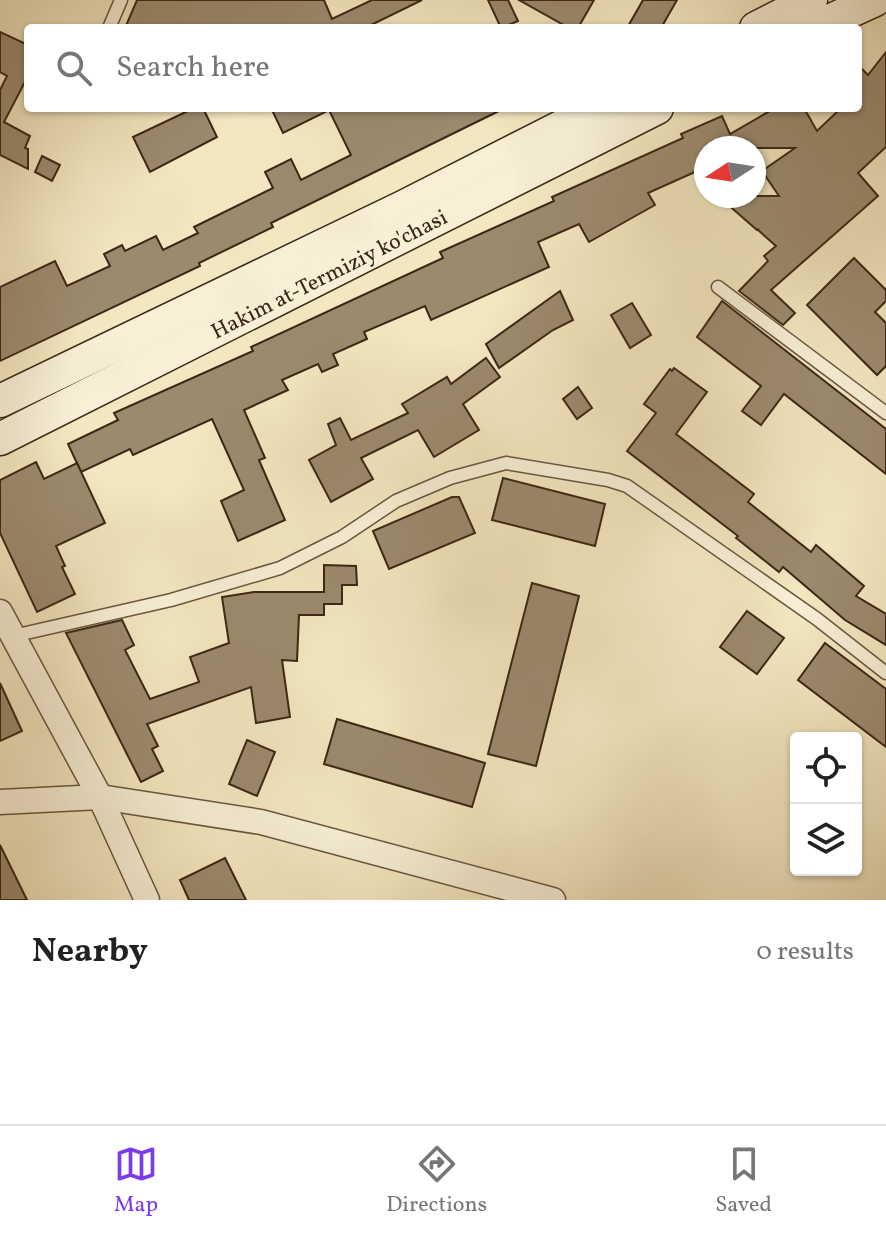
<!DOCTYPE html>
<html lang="en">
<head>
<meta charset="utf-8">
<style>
  body { margin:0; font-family:Vollkorn,serif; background:#f6f6f6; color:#222 }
  .controls { position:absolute; right:24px; bottom:24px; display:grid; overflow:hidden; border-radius:8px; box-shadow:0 2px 6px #0004 }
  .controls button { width:72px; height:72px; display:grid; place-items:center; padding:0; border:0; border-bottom:2px solid #e0e0e0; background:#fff; color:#222; font:40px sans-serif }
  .compass { position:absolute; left:694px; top:136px; width:72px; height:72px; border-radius:50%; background:#fff; box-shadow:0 2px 6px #0004; rotate:258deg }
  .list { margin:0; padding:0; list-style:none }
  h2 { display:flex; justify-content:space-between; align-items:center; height:104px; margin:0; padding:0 32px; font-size:34px }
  h2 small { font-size:26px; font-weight:400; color:#767676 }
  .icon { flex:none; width:44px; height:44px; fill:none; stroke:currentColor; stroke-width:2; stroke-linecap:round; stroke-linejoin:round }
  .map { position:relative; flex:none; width:886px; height:900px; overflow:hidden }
  .search { position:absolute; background:#fff; box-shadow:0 2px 6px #0004; left:24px; right:24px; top:24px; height:88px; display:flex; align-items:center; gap:20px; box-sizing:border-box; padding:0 28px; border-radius:8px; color:#767676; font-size:30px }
  .sheet { height:224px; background:#fff }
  nav { display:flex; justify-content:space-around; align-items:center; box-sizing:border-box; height:112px; border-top:2px solid #e0e0e0; background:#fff; font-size:22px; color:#767676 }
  nav a { display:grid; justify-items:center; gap:4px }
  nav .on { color:#7c3aed }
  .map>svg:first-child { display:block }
  .building { fill:#9b8a6e; stroke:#3d2615; stroke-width:2 }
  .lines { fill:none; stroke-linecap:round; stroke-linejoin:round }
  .service-casing { stroke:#6a5640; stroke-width:15 }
  .minor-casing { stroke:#6a5640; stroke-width:27 }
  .secondary-casing { stroke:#3d2615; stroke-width:35 }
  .service { stroke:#f7efd6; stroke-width:12 }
  .minor { stroke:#f7efd6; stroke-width:24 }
  .secondary { stroke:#f7efd6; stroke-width:32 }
  .labels { text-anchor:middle; stroke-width:8; stroke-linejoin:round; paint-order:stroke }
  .street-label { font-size:22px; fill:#3d2615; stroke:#f7efd6 }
</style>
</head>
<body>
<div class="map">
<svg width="886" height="900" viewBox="0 0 886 900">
  <rect width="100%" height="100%" fill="#f2e7c0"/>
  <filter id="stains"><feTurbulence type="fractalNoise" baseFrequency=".0025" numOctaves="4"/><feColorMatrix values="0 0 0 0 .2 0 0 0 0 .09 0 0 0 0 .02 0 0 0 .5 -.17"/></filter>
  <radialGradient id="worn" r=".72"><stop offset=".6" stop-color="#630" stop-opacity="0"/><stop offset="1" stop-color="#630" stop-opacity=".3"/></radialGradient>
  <!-- building -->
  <g class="building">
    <path d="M137,0h187l8,19 40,-19h50l-57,28h-240z"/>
    <path d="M488,0h20l10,21 -17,7z"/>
    <path d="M519,0h75l-16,28h-9z"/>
    <path d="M643,0h34l-16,28h-34z"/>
    <path d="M0,32l28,13v31l-24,46 26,14 -5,12 3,1v20l-28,-14v-65l7,-14 -7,-4z"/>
    <path d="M886,52v95l-28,26 20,23 -107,94 24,23 -12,12 -44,-34 29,-30 -4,-5 12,-10 -18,-16 1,-1 -2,1 -39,-34h61l-17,-25 33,-23h-89v19l-58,26 7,12 -66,37 -10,-18 -41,18 11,25 -118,53 -6,-14 -61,26 3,7 -34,15 5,11 -16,7 -4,-8 -36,16 6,10 -44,20 21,48 -6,2 26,60 -47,21 -17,-40 23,-11 -32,-71 -79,36 -3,-6 -49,23 -13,-28 50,-24 -4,-7 139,-62 -2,-4 192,-89 -3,-6 114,-51 -2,-4 131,-59 -2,-4 41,-18 8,18 45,-26h29l13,23 24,-23h17v-43l10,10z"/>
    <path d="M194,108h9l14,29 -67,35 -17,-35z"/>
    <path d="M271,108h234l-234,115 2,4 -74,36 1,3 -200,95v-74l55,-26 12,25 43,-20 -6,-12 18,-9 3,6 31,-15 7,14 35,-17 -4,-6 79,-39 -8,-16 26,-13 10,21 50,-25 -22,-45 -46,23z"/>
    <path d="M42,156l18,9 -8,16 -17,-9z"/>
    <path d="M854,258l32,32v11l-11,11 11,11v43l-9,9 -70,-70z"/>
    <path d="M560,291l13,29 -20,10 -54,38 -13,-24z"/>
    <path d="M722,301l164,128v45l-102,-80 -23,31 -19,-14 19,-25 -64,-49z"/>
    <path d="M632,303l19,32 -21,13 -19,-33z"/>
    <path d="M486,358l14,19 -37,27 16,26 -45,27 -16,-27 -57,28 12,21 -42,23 -22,-42 27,-15 -8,-21 12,-6 11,22 57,-27 -6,-9 45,-27 4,7z"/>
    <path d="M674,368l33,24 -31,42 78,60 -6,8 63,50 5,-7 48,41 -8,10 30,18v31l-41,-25 -62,-53 -4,5 -43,-34 2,-2 -111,-85 29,-38 -12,-9 26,-35 2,2z"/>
    <path d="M578,387l14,21 -15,11 -14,-20z"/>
    <path d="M36,462l8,17 33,-16 28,60 -49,23 9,20 -3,1 13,27 -38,18 -37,-79v-53z"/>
    <path d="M503,478l102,26 -10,42 -103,-26z"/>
    <path d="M452,497h7l16,36 -86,36 -16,-38z"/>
    <path d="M324,565l32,1 1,19h-15v19h-18v11h-25l-2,46 -15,-1 8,57 -34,6 -5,-36 -104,37 11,22 -6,3 11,22 -22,11 -75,-149 56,-13 12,25 -9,5 25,49 49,-17 -9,-25 39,-14 -7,-46 32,-5h70z"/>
    <path d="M532,583l47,13 -43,170 -48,-12z"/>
    <path d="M747,611l37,27 -27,36 -37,-27z"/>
    <path d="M825,643l61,46v58l-88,-67z"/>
    <path d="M0,683l22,48 -22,10z"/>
    <path d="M337,719l148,44 -13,44 -148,-43z"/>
    <path d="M247,740l28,12 -18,44 -28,-12z"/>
    <path d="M0,845l27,55h-27z"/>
    <path d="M225,858l21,42h-57l-9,-20z"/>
  </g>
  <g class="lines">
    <!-- service casing -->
    <g class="service-casing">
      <g id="service">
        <path d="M109,28l12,-28"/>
        <path d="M718,287l168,126"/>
        <path d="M13,636l158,-36 109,-32 62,-31 54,-36 54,-23 56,-15 102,17 19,6 190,133 69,54"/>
      </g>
    </g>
    <!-- minor casing -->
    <g class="minor-casing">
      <g id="minor">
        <path d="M0,612l100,185 47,103"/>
        <path d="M0,802l100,-5 161,25 292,78"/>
      </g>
    </g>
    <!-- secondary casing -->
    <g class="secondary-casing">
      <g id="secondary">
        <path d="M756,28l55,-28"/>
        <path d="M814,28l61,-28"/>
        <path d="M0,401l403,-194 195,-99"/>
        <path id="s1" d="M0,439l657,-331"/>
      </g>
    </g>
    <!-- service -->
    <use href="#service" class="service"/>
    <!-- minor -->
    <use href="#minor" class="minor"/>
    <!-- secondary -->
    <use href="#secondary" class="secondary"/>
  </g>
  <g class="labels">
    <!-- street labels -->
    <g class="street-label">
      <text dy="8" stroke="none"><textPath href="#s1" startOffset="368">Hakim at-Termiziy ko'chasi</textPath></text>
    </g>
  </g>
  <rect width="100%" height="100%" filter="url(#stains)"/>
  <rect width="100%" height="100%" fill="url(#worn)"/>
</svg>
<div class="controls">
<button><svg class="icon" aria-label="locate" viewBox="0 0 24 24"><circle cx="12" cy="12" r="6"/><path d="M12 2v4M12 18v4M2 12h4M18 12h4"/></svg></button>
<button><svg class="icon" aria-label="layers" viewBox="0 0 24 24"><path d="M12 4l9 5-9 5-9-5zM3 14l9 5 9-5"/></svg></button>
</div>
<svg class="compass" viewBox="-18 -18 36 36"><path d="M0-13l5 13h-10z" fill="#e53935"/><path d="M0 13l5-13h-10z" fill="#767676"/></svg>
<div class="search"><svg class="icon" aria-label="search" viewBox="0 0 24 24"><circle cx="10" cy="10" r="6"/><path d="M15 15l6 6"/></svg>Search here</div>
</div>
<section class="sheet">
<h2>Nearby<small>0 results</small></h2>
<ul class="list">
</ul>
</section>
<nav>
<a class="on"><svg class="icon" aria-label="map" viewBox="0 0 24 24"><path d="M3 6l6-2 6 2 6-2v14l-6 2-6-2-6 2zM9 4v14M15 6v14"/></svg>Map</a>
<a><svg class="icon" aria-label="directions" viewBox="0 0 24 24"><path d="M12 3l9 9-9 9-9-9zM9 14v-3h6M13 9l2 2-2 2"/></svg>Directions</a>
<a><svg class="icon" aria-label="saved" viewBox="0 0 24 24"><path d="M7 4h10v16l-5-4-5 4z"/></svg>Saved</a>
</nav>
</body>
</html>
